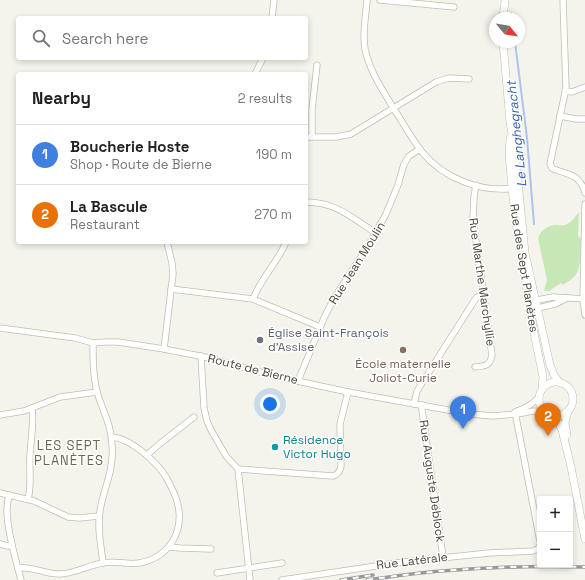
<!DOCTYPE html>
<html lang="en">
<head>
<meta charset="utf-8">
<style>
  body { margin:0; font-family:"Space Grotesk",sans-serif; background:#f2f2f2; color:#222 }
  .controls { position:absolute; right:12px; bottom:12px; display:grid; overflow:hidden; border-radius:4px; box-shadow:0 2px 6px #0003 }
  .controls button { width:36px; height:36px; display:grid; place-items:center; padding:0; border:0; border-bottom:1px solid #e0e0e0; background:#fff; color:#222; font:20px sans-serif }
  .compass { position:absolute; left:489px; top:12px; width:36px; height:36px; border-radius:50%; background:#fff; box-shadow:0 2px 6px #0003; rotate:120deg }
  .you { position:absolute; left:270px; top:404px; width:14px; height:14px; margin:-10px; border:3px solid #fff; border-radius:50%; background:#1a73e8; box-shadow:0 0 0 6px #1a73e833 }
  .badge { display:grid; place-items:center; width:26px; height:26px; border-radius:50%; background:#7f4625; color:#fff; font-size:13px; font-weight:700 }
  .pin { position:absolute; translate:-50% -33px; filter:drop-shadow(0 1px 2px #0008) }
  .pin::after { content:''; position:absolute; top:21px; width:14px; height:12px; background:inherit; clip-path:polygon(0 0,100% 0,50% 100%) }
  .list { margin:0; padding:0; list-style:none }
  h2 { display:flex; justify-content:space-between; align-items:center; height:52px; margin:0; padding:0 16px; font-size:17px }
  h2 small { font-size:13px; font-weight:400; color:#767676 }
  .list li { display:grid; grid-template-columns:26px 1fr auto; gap:12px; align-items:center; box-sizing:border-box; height:60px; padding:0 16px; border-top:1px solid #e0e0e0 }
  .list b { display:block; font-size:15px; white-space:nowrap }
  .list p { margin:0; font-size:13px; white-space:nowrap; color:#767676 }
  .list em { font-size:13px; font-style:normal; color:#767676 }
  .icon { flex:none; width:22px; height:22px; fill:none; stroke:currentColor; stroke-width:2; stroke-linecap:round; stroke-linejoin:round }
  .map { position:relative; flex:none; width:585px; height:580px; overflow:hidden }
  .search { position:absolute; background:#fff; box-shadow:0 2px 6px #0003; left:16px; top:16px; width:292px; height:44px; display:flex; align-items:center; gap:10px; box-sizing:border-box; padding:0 14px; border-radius:4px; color:#767676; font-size:15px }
  .panel { position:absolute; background:#fff; box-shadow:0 2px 6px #0003; left:16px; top:72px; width:292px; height:172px; border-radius:4px }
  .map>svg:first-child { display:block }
  .green { fill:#c7e7b7 }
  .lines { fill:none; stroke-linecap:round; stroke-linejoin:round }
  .stream { stroke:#acc4ee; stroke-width:2 }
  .minor-casing { stroke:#c0beae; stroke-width:7 }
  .tertiary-casing { stroke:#c0beae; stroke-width:8 }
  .minor { stroke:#fff; stroke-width:5.5 }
  .tertiary { stroke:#fff; stroke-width:7 }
  .rail-casing { stroke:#999; stroke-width:3.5 }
  .rail { stroke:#fff; stroke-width:2; stroke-dasharray:6; stroke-linecap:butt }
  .worship-dot { fill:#6b7280; stroke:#fff; stroke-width:1.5 }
  .education-dot { fill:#8d6e63; stroke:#fff; stroke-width:1.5 }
  .culture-dot { fill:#0f9aa8; stroke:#fff; stroke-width:1.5 }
  .labels { text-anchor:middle; stroke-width:3; stroke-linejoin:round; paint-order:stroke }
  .street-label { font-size:12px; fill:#494739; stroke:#fff }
  .worship-label { font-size:12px; fill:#5b616d; stroke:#fff; text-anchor:start }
  .education-label { font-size:12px; fill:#785e54; stroke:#fff }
  .culture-label { font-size:12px; fill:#0d838f; stroke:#fff; text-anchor:start }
  .water-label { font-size:13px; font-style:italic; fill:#3662b2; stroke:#fff }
  .neighbourhood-label { font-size:13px; letter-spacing:1px; fill:#6c6751; stroke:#fff }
</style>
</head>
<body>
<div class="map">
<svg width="585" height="580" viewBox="0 0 585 580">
  <rect width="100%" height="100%" fill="#f5f4ec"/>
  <!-- green -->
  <path class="green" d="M579,212l-1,23 3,5 -1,22 -2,9 -3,5 -6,5 -6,4 -2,-2 -12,8h-5l3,-11 -9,-42c3,-8 9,-12 17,-13 3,0 7,1 10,0 6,-2 10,-8 14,-13z"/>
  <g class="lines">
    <!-- stream -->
    <g class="stream">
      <path d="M511,13l1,5"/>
      <path d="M515,42l12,96 7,86"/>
    </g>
    <!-- minor casing -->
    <g class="minor-casing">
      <g id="minor">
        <path d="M367,0c-1,16 -5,33 -2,49 5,23 17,40 29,60 9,14 18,30 28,43 22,27 60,41 93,36"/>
        <path d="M380,0l74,7"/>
        <path d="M563,0l3,88 -16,76 2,4 1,1c15,5 28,6 32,24"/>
        <path d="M272,18l2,-18"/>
        <path d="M255,74l8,-16"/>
        <path d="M565,91l7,1 13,-5"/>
        <path d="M560,116l16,3h9"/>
        <path d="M306,137h30l15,-3 85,-52 13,-4 20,1"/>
        <path d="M312,137v-28l5,-44"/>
        <path d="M306,202c30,0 46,16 70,31"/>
        <path d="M585,204l-2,95 2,16"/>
        <path d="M171,289l82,10 67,28"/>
        <path d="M253,299c8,-21 25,-37 33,-57"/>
        <path d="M532,301l21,-4 32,2"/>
        <path d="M530,310l25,-6 12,-6"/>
        <path d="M0,328l75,10 18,5 13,-1h12l46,7 46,9 64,18 74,16 122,22 23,2 24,-2 17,-3 12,2"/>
        <path d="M93,343c0,18 0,35 5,52 6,19 13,29 14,50 1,9 0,18 -2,27 -3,13 -8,25 -10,39 -3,17 1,34 3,52"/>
        <path d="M164,349l9,-75 -1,-11 -5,-21"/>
        <path d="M201,356l3,52 3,13 4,9 15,26 12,13 95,7c5,-1 7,-5 8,-10l-1,-42 8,-32"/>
        <path d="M475,367c10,-1 15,-1 17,-12l-19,-135 1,-23 2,-12"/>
        <path d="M298,381l26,-63 9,-18 35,-54 18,-32 12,-29 6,-21 5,-8 11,-7"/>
        <path d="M414,404l3,-13 57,-90 3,-4 6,-2"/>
        <path d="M422,405v5l21,147"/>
        <path d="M517,411c9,-3 16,-7 22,-14"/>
        <path d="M515,412l25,129"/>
        <path d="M0,415l24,-4 36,-14 37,-5"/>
        <path d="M147,455l10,-9 37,-29"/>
        <path d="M238,469l12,111"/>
        <path d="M0,493l34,8 34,16 11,1 20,-2"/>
        <path d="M9,495c-1,5 -2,11 -2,16 0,21 9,49 14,69"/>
        <path d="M28,499c4,-14 1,-29 2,-44 1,-16 4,-31 2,-47"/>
        <path d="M0,544l8,2 4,-1"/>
        <path d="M169,547l11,1 31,1"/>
        <path d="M18,568c14,-2 27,6 41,6 16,0 29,-9 44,-11 12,-3 24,2 36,0 29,-5 45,-30 39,-58 -2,-10 -7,-19 -12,-28 -9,-15 -36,-39 -54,-40"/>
        <path d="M217,573l65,-10"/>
        <path d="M282,580l121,-18 86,-9 44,-2 5,-2 2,-4"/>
      </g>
    </g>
    <!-- tertiary casing -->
    <g class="tertiary-casing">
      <g id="tertiary">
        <path d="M503,18l2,-18"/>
        <path d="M503,42l7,80 5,30 10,101 25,112 4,10 6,8"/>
        <path d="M510,138l-1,17 6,63 4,21"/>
        <path d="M523,265l9,58 11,54 -1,12"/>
        <circle cx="556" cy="399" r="17"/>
        <path d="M552,416l6,6 4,8 9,37 14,72"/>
        <path d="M567,435l-2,-12 3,-12"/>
      </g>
    </g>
    <!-- minor -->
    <use href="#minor" class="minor"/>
    <!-- tertiary -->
    <use href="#tertiary" class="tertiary"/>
    <!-- rail casing -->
    <g class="rail-casing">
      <g id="rail">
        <path d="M341,580l32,-5"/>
        <path d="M367,580c72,-11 145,-15 218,-13"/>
      </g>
    </g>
    <!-- rail -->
    <use href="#rail" class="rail"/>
  </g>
  <!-- markers -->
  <circle class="worship-dot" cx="260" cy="340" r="4"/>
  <circle class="education-dot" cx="403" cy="350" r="4"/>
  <circle class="culture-dot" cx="275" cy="447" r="4"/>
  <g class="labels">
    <!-- street labels -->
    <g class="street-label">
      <text transform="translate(357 263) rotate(-58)" y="4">Rue Jean Moulin</text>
      <text transform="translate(524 268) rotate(81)" y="4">Rue des Sept Planètes</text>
      <text transform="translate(482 282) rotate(82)" y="4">Rue Marthe Marchyllie</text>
      <text transform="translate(253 369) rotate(14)" y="4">Route de Bierne</text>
      <text transform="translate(432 481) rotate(82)" y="4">Rue Auguste Deblock</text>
      <text transform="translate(412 561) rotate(-7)" y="4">Rue Latérale</text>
    </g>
    <!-- worship labels -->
    <g class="worship-label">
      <text x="268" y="337">Église Saint-François<tspan x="268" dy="14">d'Assise</tspan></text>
    </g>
    <!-- education labels -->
    <g class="education-label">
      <text x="403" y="368">École maternelle<tspan x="403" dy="14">Joliot-Curie</tspan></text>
    </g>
    <!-- culture labels -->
    <g class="culture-label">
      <text x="283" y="444">Résidence<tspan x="283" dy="14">Victor Hugo</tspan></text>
    </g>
    <!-- water labels -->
    <g class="water-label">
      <text transform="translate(516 134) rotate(-96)" y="5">Le Langhegracht</text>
    </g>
    <!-- neighbourhood labels -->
    <g class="neighbourhood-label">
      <text x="69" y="450">LES SEPT<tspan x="69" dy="15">PLANÈTES</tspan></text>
    </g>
  </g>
</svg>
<div class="controls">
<button>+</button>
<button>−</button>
</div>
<svg class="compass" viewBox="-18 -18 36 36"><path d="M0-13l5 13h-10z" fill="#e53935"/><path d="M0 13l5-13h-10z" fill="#767676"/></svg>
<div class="you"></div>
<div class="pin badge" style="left:463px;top:429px;background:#3f7fe0">1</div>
<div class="pin badge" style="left:548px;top:436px;background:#e8710a">2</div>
<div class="search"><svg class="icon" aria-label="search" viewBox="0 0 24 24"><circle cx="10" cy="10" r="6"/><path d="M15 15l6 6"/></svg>Search here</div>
<section class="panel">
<h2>Nearby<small>2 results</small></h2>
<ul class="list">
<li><span class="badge" style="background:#3f7fe0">1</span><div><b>Boucherie Hoste</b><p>Shop · Route de Bierne</p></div><em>190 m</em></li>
<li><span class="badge" style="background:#e8710a">2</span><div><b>La Bascule</b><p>Restaurant</p></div><em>270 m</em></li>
</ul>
</section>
</div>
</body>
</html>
